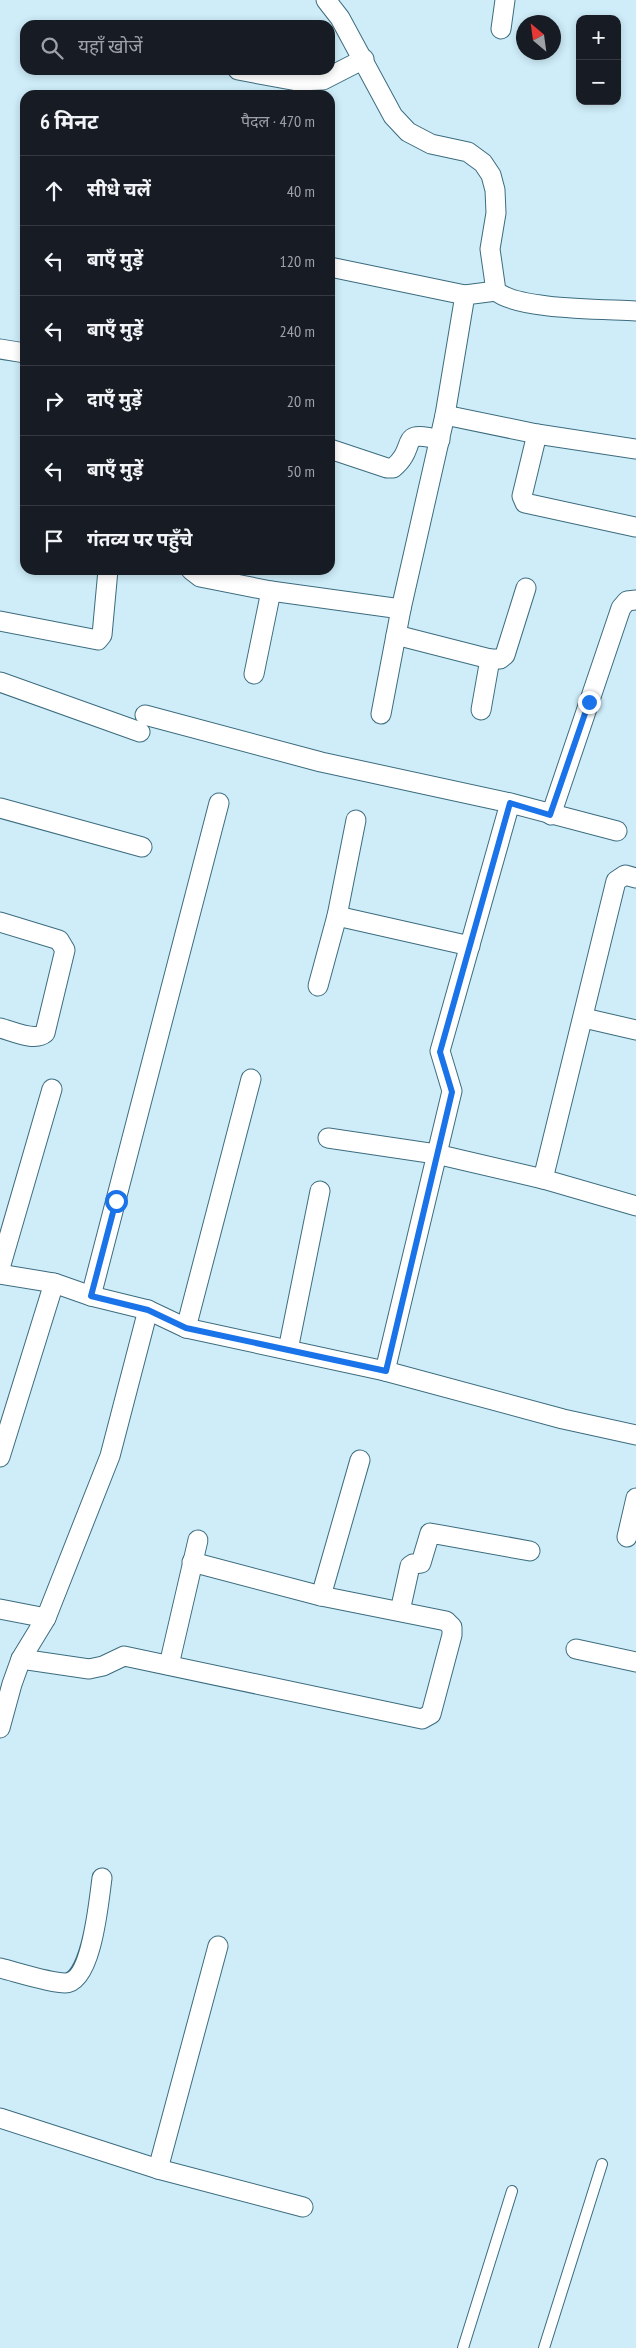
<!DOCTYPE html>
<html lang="hi">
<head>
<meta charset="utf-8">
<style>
  body { margin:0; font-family:"PT Sans Narrow","Noto Sans Devanagari",sans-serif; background:#20242c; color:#f1f3f6 }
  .controls { position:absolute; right:15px; top:15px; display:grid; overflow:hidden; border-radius:10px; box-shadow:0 2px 8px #0003 }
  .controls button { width:45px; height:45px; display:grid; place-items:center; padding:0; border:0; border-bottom:1px solid #363941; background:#171b24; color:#f1f3f6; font:25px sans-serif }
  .compass { position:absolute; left:516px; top:15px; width:45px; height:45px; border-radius:50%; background:#171b24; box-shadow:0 2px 8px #0003; rotate:331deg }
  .stop { position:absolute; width:15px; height:15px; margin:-11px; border:4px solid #1a73e8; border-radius:50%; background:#fff }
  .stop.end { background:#1a73e8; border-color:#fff; box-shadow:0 1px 5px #0008 }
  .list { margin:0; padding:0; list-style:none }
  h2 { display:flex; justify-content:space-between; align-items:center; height:65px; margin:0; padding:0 20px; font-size:21px }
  h2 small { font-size:16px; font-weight:400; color:#9ea1a6 }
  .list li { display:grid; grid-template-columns:32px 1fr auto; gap:15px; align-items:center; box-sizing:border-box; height:70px; padding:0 20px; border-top:1px solid #363941 }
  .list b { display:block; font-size:19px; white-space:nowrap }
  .list em { font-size:16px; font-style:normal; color:#9ea1a6 }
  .icon { flex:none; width:28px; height:28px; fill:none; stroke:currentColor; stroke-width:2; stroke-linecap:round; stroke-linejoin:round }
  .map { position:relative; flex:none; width:636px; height:2348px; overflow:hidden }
  .search { position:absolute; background:#171b24; box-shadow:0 2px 8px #0003; left:20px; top:20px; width:315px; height:55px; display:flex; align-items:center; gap:12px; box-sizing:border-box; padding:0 18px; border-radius:15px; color:#9ea1a6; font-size:19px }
  .panel { position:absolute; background:#171b24; box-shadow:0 2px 8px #0003; left:20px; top:90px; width:315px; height:485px; border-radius:15px }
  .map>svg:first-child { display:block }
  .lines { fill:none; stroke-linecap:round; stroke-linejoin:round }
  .service-casing { stroke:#3c6c7f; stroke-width:12 }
  .minor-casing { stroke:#3c6c7f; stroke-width:21 }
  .service { stroke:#fff; stroke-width:10 }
  .minor { stroke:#fff; stroke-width:19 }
  .route { stroke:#1a73e8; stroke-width:6 }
</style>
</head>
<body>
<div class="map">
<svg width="636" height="2348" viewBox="0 0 636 2348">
  <rect width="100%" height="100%" fill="#ceedf9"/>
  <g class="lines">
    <!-- service casing -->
    <g class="service-casing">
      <g id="service">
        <path d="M463,2348l49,-157"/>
        <path d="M544,2348l58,-184"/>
      </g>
    </g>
    <!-- minor casing -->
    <g class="minor-casing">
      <g id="minor">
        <path d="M326,0l14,18 53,98 15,16 23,12 37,8 15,11 8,12 4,15 1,23 -6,36 6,42c21,19 109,18 140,20"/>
        <path d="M501,29l4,-29"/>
        <path d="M238,70l59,11 26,-1 41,-21"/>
        <path d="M330,267l135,28"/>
        <path d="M0,349l25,4"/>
        <path d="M445,415l92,19 99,15"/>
        <path d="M537,434l-15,62 3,7 110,24"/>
        <path d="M330,449l57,19h6c26,-21 3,-40 47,-28"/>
        <path d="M191,570l9,7 71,14 130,18"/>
        <path d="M0,621l98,19 4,-5 6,-65"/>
        <path d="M396,635l94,24 -9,51"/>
        <path d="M490,659h10l5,-4 21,-67"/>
        <path d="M254,674l17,-83"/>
        <path d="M0,682l140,50"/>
        <path d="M381,714l20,-105 44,-194 20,-120 31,-4"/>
        <path d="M145,715l176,47 189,41 107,28"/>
        <path d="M0,808l142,39"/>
        <path d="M551,815l70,-207 6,-7 9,-1"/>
        <path d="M337,916l133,30"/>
        <path d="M0,922l59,18 6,10 -20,83c-10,9 -33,-2 -45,-5"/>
        <path d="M318,986l19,-70 19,-96"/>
        <path d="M584,1018l52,12"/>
        <path d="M328,1138l108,16 107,25 93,27"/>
        <path d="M543,1179l73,-298 9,-6 11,3"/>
        <path d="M0,1268l52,-179"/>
        <path d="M0,1274l54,9 37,13 57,14 38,18 199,43 178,48 73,16"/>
        <path d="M91,1296l128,-493"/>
        <path d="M186,1328l65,-249"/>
        <path d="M288,1350l32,-159"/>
        <path d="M385,1371l67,-280 -12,-40 70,-248"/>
        <path d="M0,1457l54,-174"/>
        <path d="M627,1537l9,-39"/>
        <path d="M321,1596l39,-136"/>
        <path d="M0,1609l46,9"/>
        <path d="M400,1611l10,-45 3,-2 8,-1 9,-30 100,18"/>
        <path d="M576,1649l60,13"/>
        <path d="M21,1659l68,10 14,-3 21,-10 298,63 9,-5 21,-79v-8l-6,-6 -125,-25 -129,-34"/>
        <path d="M169,1665l29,-125"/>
        <path d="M0,1728l12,-44 9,-25 25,-41 64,-162 38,-146"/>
        <path d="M0,1968c16,4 50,15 65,15 27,0 34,-84 37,-105"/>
        <path d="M0,2118l158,51 145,38"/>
        <path d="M158,2169l60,-223"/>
      </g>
    </g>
    <!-- service -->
    <use href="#service" class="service"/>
    <!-- minor -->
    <use href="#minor" class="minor"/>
  </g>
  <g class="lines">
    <!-- route -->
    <path class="route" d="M116,1201l-25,95 57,14 38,18 200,43 66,-279 -12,-40 70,-249 40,12 39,-113"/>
  </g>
</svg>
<div class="controls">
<button>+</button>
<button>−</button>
</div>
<svg class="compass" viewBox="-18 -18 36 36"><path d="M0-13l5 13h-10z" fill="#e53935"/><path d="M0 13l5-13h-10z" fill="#9ea1a6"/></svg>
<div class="stop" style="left:116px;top:1201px"></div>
<div class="stop end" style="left:589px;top:702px"></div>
<div class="search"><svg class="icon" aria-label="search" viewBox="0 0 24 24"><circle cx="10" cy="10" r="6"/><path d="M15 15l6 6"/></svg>यहाँ खोजें</div>
<section class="panel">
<h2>6 मिनट<small>पैदल · 470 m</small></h2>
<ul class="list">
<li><svg class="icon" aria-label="ahead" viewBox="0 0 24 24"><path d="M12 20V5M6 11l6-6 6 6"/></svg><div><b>सीधे चलें</b></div><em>40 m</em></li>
<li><svg class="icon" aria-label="left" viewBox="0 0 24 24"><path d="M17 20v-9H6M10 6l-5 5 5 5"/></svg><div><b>बाएँ मुड़ें</b></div><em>120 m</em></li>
<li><svg class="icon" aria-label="left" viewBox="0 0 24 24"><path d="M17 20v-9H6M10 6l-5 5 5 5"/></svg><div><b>बाएँ मुड़ें</b></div><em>240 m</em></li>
<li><svg class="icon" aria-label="right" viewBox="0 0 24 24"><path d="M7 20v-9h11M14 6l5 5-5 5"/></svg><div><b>दाएँ मुड़ें</b></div><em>20 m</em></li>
<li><svg class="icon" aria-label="left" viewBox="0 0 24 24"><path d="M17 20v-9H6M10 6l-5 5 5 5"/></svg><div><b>बाएँ मुड़ें</b></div><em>50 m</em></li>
<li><svg class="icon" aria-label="arrive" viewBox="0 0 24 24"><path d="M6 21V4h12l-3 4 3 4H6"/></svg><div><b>गंतव्य पर पहुँचे</b></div></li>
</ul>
</section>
</div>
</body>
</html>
